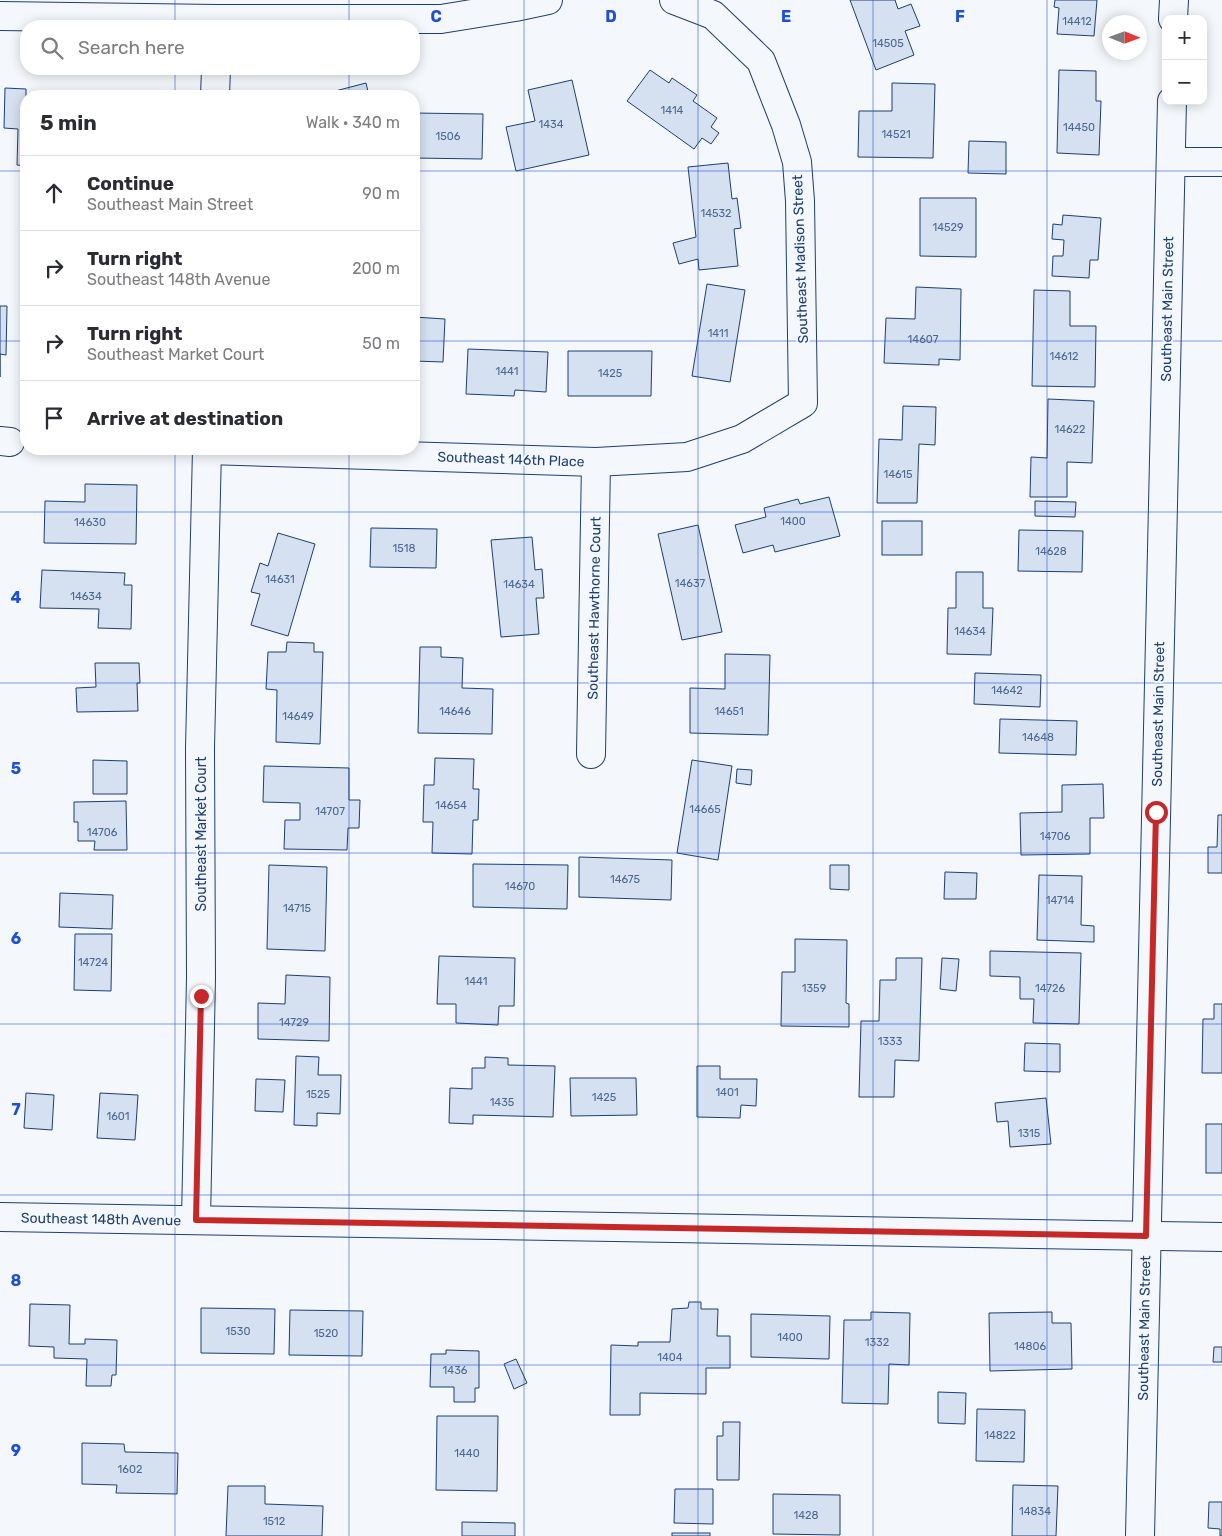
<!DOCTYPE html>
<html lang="en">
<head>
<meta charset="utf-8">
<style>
  body { margin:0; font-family:Rubik,sans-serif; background:#f2f2f3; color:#2b2b33 }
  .controls { position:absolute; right:15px; top:15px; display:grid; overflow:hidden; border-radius:10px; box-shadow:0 2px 12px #0003 }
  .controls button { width:45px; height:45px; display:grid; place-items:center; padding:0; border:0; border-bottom:1px solid #e1e1e2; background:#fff; color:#2b2b33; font:25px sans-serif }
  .compass { position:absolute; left:1102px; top:15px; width:45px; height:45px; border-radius:50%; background:#fff; box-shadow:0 2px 12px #0003; rotate:91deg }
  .stop { position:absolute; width:15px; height:15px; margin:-11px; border:4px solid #c62828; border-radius:50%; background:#fff }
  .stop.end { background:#c62828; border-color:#fff; box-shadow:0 1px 5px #0008 }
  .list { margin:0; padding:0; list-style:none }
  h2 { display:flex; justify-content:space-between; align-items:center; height:65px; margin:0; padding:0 20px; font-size:21px }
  h2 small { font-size:16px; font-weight:400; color:#7c7c81 }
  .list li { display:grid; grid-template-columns:32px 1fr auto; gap:15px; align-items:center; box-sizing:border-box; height:75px; padding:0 20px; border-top:1px solid #e1e1e2 }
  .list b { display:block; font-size:19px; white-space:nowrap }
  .list p { margin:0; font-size:16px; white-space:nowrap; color:#7c7c81 }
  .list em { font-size:16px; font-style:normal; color:#7c7c81 }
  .icon { flex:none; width:28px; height:28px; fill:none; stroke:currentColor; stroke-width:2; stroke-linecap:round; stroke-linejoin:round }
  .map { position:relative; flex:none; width:1222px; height:1536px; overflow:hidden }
  .search { position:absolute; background:#fff; box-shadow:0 2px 12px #0003; left:20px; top:20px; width:400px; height:55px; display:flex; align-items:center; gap:12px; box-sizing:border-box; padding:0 18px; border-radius:20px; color:#7c7c81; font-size:19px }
  .panel { position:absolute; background:#fff; box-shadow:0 2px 12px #0003; left:20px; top:90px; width:400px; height:365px; border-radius:20px }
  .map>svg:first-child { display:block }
  .building { fill:#d5e0f0; stroke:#1d3f73 }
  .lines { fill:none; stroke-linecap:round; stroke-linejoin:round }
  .street-casing { stroke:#1d3f73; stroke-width:30 }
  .secondary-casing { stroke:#1d3f73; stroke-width:30 }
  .street { stroke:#f4f7fb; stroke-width:28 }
  .secondary { stroke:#f4f7fb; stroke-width:28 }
  .route { stroke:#c62828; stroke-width:6 }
  .grid { fill:none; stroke:#1d4ed8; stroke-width:1; stroke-opacity:0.55 }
  .labels { text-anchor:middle; stroke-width:4; stroke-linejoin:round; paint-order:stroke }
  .number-label { font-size:11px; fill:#4b6792 }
  .street-label { font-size:14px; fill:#1d3f73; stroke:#f4f7fb }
  .grid-label { font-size:16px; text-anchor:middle; font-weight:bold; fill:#1d4ed8; stroke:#f4f7fb; stroke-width:4; stroke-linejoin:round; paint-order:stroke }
</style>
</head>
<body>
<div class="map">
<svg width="1222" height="1536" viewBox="0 0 1222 1536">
  <rect width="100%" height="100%" fill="#f4f7fb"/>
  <!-- building -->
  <g class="building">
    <path d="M850,0h45l3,9 13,-5 9,22 -15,5 9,24 -38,15z"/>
    <path d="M1055,0h42l-3,36 -37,-2 2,-26 -5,-1z"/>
    <path d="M650,70l19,13 3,-5 25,17 -4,6 24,17 -6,9 8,6 -8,11 -9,-6 -8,11 -67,-48z"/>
    <path d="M1059,70l37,1v30h5l-2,54 -42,-2z"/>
    <path d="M572,80l17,75 -73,16 -10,-44 29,-6 -7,-31z"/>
    <path d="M366,83l3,13h-53z"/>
    <path d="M892,83l43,1 -2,74 -75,-1 1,-46h33z"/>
    <path d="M5,88l21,1v77l-9,-1 1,-36 -14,-1z"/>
    <path d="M101,92l46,1v3h-46z"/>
    <path d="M414,113l69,1 -1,45 -68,-1z"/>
    <path d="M969,141l37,1v32l-38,-1z"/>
    <path d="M728,163l4,36 5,-1 4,30 -7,1 4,37 -39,4 -1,-11 -19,5 -6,-21 23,-6 -8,-70z"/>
    <path d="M920,198h56v59l-56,-1z"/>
    <path d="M1063,215l38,3 -3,42h-8l-1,18 -37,-2 1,-20h10l1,-16 -12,-1 1,-15 9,1z"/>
    <path d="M707,284l38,6 -15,92 -38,-6z"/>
    <path d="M916,287l45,2 -1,71 -21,-1v6l-55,-2 2,-45 29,1z"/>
    <path d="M1034,290l36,1v35h26l-1,61 -63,-1z"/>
    <path d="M0,306h7l-1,49 -6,-1v23z"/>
    <path d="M414,317l31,2 -2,43 -29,-1z"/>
    <path d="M468,349l80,3 -2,40 -31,-2 -1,6 -48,-2z"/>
    <path d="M568,351h84l-1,45h-83z"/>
    <path d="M1048,399l46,2 -2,62 -25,-1v35h-37l1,-40 16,1z"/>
    <path d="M903,406l33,1 -1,38 -16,-1 -2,59h-40l2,-64 23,1z"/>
    <path d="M85,484l52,1 -1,59 -92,-1 1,-42 40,1z"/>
    <path d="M829,497l11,39 -65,16 -2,-7 -30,8 -8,-28 31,-8 -2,-9 34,-9 2,5z"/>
    <path d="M1035,501l41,1 -1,15 -40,-1z"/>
    <rect x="882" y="521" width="40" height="34"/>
    <path d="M698,525l24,107 -40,8 -24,-106z"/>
    <path d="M371,528l66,1 -1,39 -66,-1z"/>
    <path d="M1019,530l64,1 -1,41 -64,-1z"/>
    <path d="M278,533l37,11 -27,92 -37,-11 9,-31 -9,-2 9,-29 8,3z"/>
    <path d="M532,537l3,33 7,-1 2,29h-8l3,36 -38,3 -10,-97z"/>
    <path d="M42,570l83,3 -1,12h8l-1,44 -33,-1 1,-19 -59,-1z"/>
    <path d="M956,572h27v36h10l-2,47 -44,-1 1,-46h8z"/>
    <path d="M287,642l27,1v9h9l-3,92 -44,-2 1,-52 -11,-1 2,-37h18z"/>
    <path d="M420,647h21v10l22,1 -1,30 31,1 -1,45 -74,-1z"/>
    <path d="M725,654l45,1 -2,80 -78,-2v-45l35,1z"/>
    <path d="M95,663h44l1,20h-3l1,28 -61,1 -1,-24 20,-1z"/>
    <path d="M975,673l66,2 -1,32 -66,-3z"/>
    <path d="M1000,719l77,2 -1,34 -77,-2z"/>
    <path d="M435,758l39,1 -1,30h6l-1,31h-5l-1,34 -40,-1 1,-31h-10l1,-37h10z"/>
    <path d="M93,760l34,1v33h-34z"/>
    <path d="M692,760l40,6 -14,94 -41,-7z"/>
    <path d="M264,766l85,2v32h11l-1,28h-11l-1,22 -63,-1 1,-29h15v-17l-37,-1z"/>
    <path d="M737,769l15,1 -1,15 -15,-2z"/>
    <path d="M1103,784l1,34h-14v36l-69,1 -1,-42 42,-1v-27z"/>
    <path d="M126,801l1,49h-33l1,-9h-17v-19h-4v-20z"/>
    <path d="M1218,815h4v58h-14v-26h9z"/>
    <path d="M579,857l93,3 -1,40 -92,-3z"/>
    <path d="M473,864l95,1 -1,44 -94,-2z"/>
    <path d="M269,865l58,2 -2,84 -58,-2z"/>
    <path d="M830,865h19v25l-19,-1z"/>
    <path d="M945,872l32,1 -1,26h-32z"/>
    <path d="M1039,875l43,1 -1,49 13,1v16l-57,-2z"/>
    <path d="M60,893l53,2 -1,34 -53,-2z"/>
    <path d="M75,934h37l-1,57 -37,-1z"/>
    <path d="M795,939l52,1 -1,63 3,1v23l-68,-1 1,-54h13z"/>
    <path d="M990,951l91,2 -2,71 -46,-1 1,-24h-14v-22l-30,-1z"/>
    <path d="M439,956l76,2 -1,48h-15l-1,19 -42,-2v-19h-19z"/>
    <path d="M896,958h26l-3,103 -24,-1 -1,37h-35l2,-76h18l1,-41h16z"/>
    <path d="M942,958l17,1 -3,32 -16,-2z"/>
    <path d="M286,975l44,2 -1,64 -71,-2v-36l27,1z"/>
    <path d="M1214,1004h8v69h-20l1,-54h11z"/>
    <path d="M1025,1043l35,1v28l-36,-1z"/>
    <path d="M296,1056l23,1 -1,18h23l-1,39 -23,-1v13l-23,-1z"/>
    <path d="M485,1057l23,1v7l47,1 -2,51 -80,-2v9l-24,-1 1,-35 22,1v-21h13z"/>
    <path d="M697,1066h23v13h37l-1,27 -15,-1 -1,13 -43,-1z"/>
    <path d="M570,1078h66l1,37 -66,1z"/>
    <path d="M256,1079l29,1 -2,32 -28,-1z"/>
    <path d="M26,1093l28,2 -2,35 -28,-2z"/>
    <path d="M100,1093l38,2 -3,45 -38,-2z"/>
    <path d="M1046,1098l5,46 -41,3 -2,-26 -11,1 -2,-19z"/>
    <rect x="1206" y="1124" width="16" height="49"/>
    <path d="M689,1302h12v7h17l-1,27h13v32h-24v26l-66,-1v22h-30l1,-70 27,1v-4h32l2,-33 16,-1z"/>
    <path d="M30,1304l40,1 -1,39h16v-5l32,1 -1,35h-4l-1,11h-25l1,-27 -33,-1v-11l-25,-1z"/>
    <path d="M201,1308l74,1 -1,45 -73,-1z"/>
    <path d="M290,1310l73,1 -1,45 -73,-1z"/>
    <path d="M871,1312l39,1 -1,52 -20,-1 -1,40 -46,-1 2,-83h27z"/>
    <path d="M1052,1312v11h19l1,46 -82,2 -1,-58z"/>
    <path d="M751,1314l79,2 -1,43 -78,-2z"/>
    <path d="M1214,1347h8v15h-9z"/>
    <path d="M446,1350l33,1v37h-4v14h-21v-15h-24l1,-33h15z"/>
    <path d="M516,1359l11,24 -13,6 -10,-25z"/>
    <path d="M938,1392l28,1 -1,31 -27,-1z"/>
    <path d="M977,1409l48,1 -1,52 -48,-1z"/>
    <path d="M437,1416h61l-1,75 -61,-1z"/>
    <path d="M723,1422h17l-1,58h-22v-44h6z"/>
    <path d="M82,1443l42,1 1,8 53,1 -1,41 -61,-1 1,-8 -35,-1z"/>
    <path d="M1013,1485l45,1 -2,50h-44z"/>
    <path d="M228,1486h37v18l58,2 -1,30h-96z"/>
    <path d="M675,1489h38v35l-39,-1z"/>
    <path d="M773,1494l67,1v40l-67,-1z"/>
    <path d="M1209,1502h13v34h-2v-7l-12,-1z"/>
    <path d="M462,1522l53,1v13h-53z"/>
    <rect x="672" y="1533" width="38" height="3"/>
  </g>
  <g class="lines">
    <!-- street casing -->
    <g class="street-casing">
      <g id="street">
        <path d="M0,16l217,3h224l74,-12 33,-7"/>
        <path d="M1173,19l1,-19"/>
        <path d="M215,96l1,-27"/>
        <path d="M1171,162h51"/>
        <path d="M0,441l10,1"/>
        <path d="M207,450l389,12 91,-5 55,-18 61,-36 -3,-202 -3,-39 -11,-37 -25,-64 -48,-46 -39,-15"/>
        <path d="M591,754l5,-292"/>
        <path d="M196,1220l5,-242 -1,-230 7,-299"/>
        <path d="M1140,1536l32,-1435"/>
      </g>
    </g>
    <!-- secondary casing -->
    <g class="secondary-casing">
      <path id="secondary" d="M0,1217l1222,20"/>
    </g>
    <!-- street -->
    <use href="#street" class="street"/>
    <!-- secondary -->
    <use href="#secondary" class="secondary"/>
  </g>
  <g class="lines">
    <!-- route -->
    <path class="route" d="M201,996l-5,224 950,16 10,-424"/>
  </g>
  <!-- grid -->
  <path class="grid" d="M175,0v26M349,0v26M524,0v1536M698,0v1536M873,0v1536M1047,0v1536M175,69v27M349,69v27M0,171h26M414,171h808M0,341h26M414,341h808M175,449v1087M349,449v1087M0,512h1222M0,683h1222M0,853h1222M0,1024h1222M0,1195h1222M0,1365h1222"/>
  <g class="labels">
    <!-- number labels -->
    <g class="number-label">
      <text x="1077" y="25">14412</text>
      <text x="888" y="47">14505</text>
      <text x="672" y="114">1414</text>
      <text x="551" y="128">1434</text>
      <text x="1079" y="131">14450</text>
      <text x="896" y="138">14521</text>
      <text x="448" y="140">1506</text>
      <text x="716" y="217">14532</text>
      <text x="948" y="231">14529</text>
      <text x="718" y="337">1411</text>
      <text x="923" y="343">14607</text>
      <text x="1064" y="360">14612</text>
      <text x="507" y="375">1441</text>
      <text x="610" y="377">1425</text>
      <text x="1070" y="433">14622</text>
      <text x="898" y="478">14615</text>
      <text x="793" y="525">1400</text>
      <text x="90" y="526">14630</text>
      <text x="404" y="552">1518</text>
      <text x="1051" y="555">14628</text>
      <text x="280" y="583">14631</text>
      <text x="690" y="587">14637</text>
      <text x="519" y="588">14634</text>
      <text x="86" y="600">14634</text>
      <text x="970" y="635">14634</text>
      <text x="1007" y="694">14642</text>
      <text x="455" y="715">14646</text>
      <text x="729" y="715">14651</text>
      <text x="298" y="720">14649</text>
      <text x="1038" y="741">14648</text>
      <text x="451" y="809">14654</text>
      <text x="705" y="813">14665</text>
      <text x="330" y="815">14707</text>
      <text x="102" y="836">14706</text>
      <text x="1055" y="840">14706</text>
      <text x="625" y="883">14675</text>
      <text x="520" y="890">14670</text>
      <text x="1060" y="904">14714</text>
      <text x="297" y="912">14715</text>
      <text x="93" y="966">14724</text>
      <text x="476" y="985">1441</text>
      <text x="814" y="992">1359</text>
      <text x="1050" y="992">14726</text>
      <text x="294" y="1026">14729</text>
      <text x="890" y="1045">1333</text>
      <text x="727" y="1096">1401</text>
      <text x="318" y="1098">1525</text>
      <text x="604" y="1101">1425</text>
      <text x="502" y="1106">1435</text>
      <text x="118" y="1120">1601</text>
      <text x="1029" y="1137">1315</text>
      <text x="238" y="1335">1530</text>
      <text x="326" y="1337">1520</text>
      <text x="790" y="1341">1400</text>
      <text x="877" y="1346">1332</text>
      <text x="1030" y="1350">14806</text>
      <text x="670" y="1361">1404</text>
      <text x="455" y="1374">1436</text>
      <text x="1000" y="1439">14822</text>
      <text x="467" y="1457">1440</text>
      <text x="130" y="1473">1602</text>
      <text x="1035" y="1515">14834</text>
      <text x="806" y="1519">1428</text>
      <text x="274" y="1525">1512</text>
    </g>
    <!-- street labels -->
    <g class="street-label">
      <text transform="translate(800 259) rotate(-92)" y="5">Southeast Madison Street</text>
      <text transform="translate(1167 309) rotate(-89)" y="5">Southeast Main Street</text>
      <text transform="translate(511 459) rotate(2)" y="5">Southeast 146th Place</text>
      <text transform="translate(594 608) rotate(-89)" y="5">Southeast Hawthorne Court</text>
      <text transform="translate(1158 714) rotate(-89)" y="5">Southeast Main Street</text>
      <text transform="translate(201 834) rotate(-90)" y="5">Southeast Market Court</text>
      <text transform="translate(101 1219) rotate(1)" y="5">Southeast 148th Avenue</text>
      <text transform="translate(1144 1328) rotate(-89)" y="5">Southeast Main Street</text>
    </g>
  </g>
  <g class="grid-label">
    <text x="436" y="22">C</text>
    <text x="611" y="22">D</text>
    <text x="786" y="22">E</text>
    <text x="960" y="22">F</text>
    <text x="16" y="603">4</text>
    <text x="16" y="774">5</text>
    <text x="16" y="944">6</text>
    <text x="16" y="1115">7</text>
    <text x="16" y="1286">8</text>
    <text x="16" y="1456">9</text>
  </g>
</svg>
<div class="controls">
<button>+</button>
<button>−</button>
</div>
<svg class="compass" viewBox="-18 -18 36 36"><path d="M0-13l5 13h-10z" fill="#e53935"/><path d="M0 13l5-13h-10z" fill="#7c7c81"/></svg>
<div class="stop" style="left:1156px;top:812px"></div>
<div class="stop end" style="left:201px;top:996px"></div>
<div class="search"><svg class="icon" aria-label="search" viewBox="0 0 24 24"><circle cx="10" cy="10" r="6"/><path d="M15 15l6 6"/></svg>Search here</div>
<section class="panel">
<h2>5 min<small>Walk · 340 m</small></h2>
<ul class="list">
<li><svg class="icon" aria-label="ahead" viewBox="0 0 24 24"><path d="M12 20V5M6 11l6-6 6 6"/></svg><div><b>Continue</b><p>Southeast Main Street</p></div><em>90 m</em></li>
<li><svg class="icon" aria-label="right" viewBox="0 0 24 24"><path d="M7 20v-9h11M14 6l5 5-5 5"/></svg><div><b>Turn right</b><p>Southeast 148th Avenue</p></div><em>200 m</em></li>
<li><svg class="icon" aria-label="right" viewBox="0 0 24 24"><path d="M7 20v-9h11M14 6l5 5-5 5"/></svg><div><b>Turn right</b><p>Southeast Market Court</p></div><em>50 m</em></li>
<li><svg class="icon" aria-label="arrive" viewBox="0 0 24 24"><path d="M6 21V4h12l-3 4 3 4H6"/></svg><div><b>Arrive at destination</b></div></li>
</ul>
</section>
</div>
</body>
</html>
